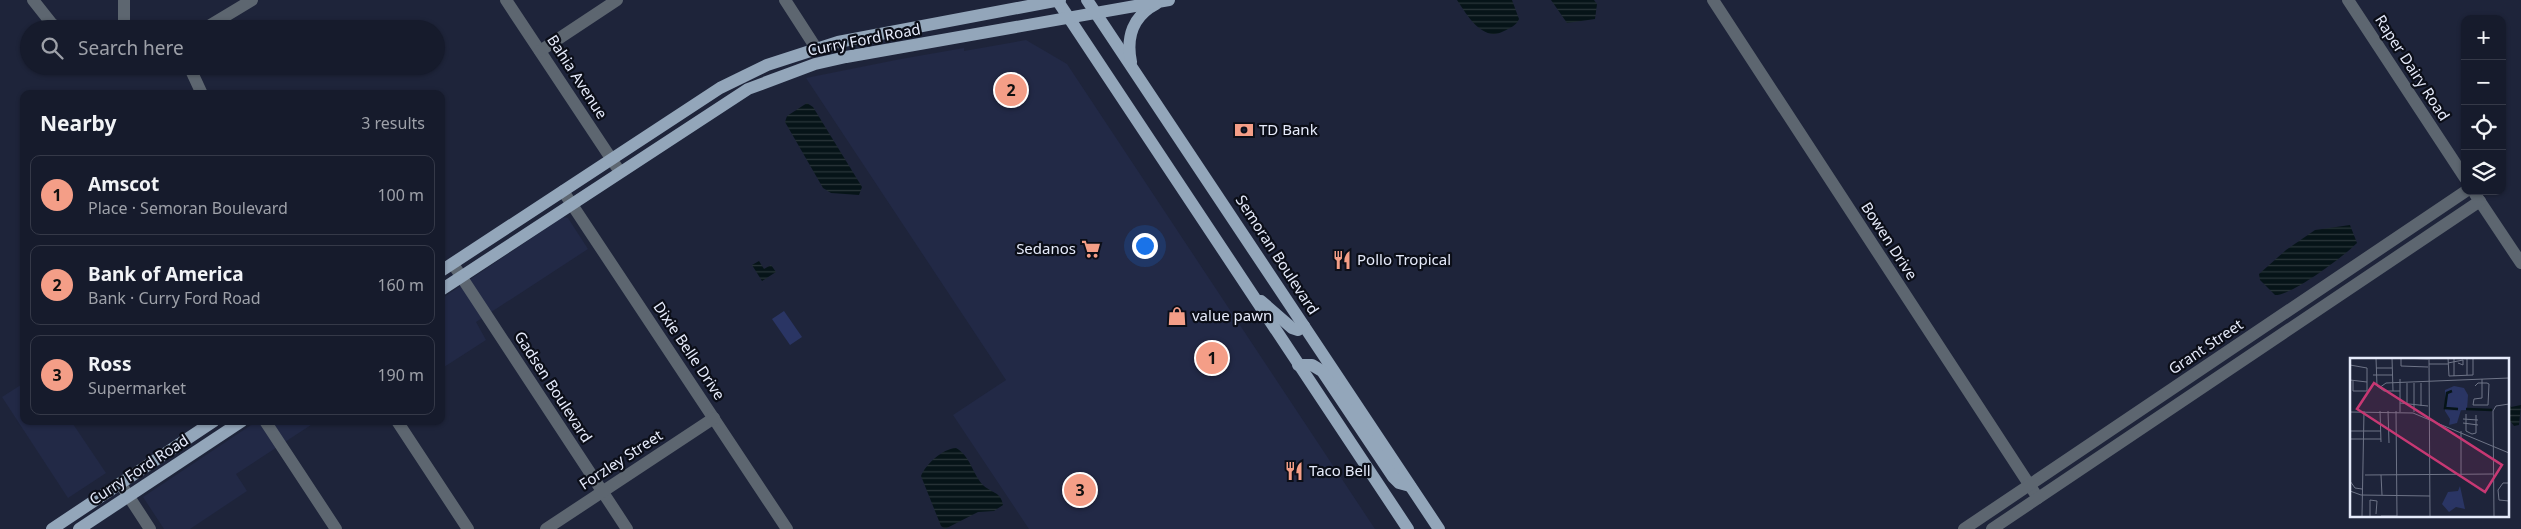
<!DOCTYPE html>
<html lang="en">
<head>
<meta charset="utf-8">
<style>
  body { margin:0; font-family:"Noto Sans",sans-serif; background:#1f2434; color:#f1f3f6 }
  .controls { position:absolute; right:15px; top:15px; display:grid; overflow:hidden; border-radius:10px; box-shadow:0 1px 4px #0004 }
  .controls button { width:45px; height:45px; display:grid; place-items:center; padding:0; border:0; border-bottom:1px solid #353948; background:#161b2c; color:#f1f3f6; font:25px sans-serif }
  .you { position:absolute; left:1144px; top:245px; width:18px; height:18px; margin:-12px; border:4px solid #fff; border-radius:50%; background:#1a73e8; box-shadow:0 0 0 8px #1a73e833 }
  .badge { display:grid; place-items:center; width:32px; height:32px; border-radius:50%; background:#f49e87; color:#111; font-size:16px; font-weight:700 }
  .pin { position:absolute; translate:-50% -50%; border:2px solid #fff; box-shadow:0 1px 5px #0006 }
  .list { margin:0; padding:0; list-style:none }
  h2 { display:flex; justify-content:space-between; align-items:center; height:65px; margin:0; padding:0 20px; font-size:21px }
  h2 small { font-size:16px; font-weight:400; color:#9ea1a9 }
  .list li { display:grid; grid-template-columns:32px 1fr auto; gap:15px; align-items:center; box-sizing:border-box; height:80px; margin:0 10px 10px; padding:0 10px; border:1px solid #353948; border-radius:10px }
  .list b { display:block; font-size:19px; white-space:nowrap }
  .list p { margin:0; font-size:16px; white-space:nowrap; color:#9ea1a9 }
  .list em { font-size:16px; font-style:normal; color:#9ea1a9 }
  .icon { flex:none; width:28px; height:28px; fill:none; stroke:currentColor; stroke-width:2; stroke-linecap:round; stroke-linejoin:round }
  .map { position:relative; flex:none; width:2521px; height:529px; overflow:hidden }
  .search { position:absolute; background:#161b2c; box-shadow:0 1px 4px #0004; left:20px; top:20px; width:425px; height:55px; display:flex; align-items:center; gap:12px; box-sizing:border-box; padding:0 18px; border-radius:28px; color:#9ea1a9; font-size:19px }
  .panel { position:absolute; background:#161b2c; box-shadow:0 1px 4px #0004; left:20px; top:90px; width:425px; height:335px; border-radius:10px }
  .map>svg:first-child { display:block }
  .built { fill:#222946 }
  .pitch { fill:#2a3564 }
  .water { fill:url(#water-rules) }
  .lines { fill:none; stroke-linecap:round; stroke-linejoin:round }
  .minor { stroke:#5d6670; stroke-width:12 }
  .major { stroke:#93a6ba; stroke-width:12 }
  .labels { text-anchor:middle; stroke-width:4.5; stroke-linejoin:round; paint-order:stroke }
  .street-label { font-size:15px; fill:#e6ebfb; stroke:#0b0e18 }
  .poi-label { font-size:15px; fill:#e6ebfb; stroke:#0b0e18; text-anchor:start }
  .inset-river { fill:none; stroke:#061418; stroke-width:2.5 }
  .inset-road { fill:none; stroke:#6e7487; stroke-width:1 }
  .view { fill:#c73873; fill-opacity:0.15; stroke:#c73873; stroke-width:2.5 }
  .inset-edge { fill:none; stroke:#e6ebfb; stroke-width:2.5 }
</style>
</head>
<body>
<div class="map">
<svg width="2521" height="529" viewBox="0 0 2521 529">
  <defs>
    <pattern id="water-rules" width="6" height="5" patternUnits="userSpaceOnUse" patternTransform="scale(1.25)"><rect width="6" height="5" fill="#061418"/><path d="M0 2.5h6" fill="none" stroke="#2a363a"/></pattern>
  </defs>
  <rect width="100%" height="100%" fill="#1e243a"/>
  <!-- built -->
  <g class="built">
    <path d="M1026,40l41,24 308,465h-346l-76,-114 53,-35 -200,-302 95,-19 63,-11v3z"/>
    <path d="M563,217l5,1 20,31 -112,73 10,18 -45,29v-70z"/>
    <path d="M24,383v38h47l35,52 -38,25 -66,-101z"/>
    <path d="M257,421h60l-81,53 11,17 -57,38h-26l-21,-32z"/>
  </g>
  <!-- pitch -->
  <path class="pitch" d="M784,311l18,26 -12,8 -18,-26z"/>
  <!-- water -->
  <g class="water">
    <path d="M1457,0h55l7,19c-3,7 -9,9 -15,12 -21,12 -37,-16 -47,-31z"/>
    <path d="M1551,0h43l3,4 -2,15 -28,4z"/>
    <path d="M807,103l6,4 49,80 -3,8 -28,-2 -8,-5 -38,-66 2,-6z"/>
    <path d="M2350,225l7,18c-13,13 -64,52 -82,52l-15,-15 -1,-6 27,-24 29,-20z"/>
    <path d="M759,261l5,8 7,-4 5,7 -14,9 -10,-16z"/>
    <path d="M2508,401l3,6 10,-2 -2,20 -5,1 -7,-9z"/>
    <path d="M956,448c14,8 16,24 26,36 8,9 19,7 21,21l-9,6 -16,1 -33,17 -4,-3 -20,-50c5,-12 21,-27 35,-28z"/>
  </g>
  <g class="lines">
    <!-- minor -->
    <g class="minor">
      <path d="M33,0l19,24 9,5"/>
      <path d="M506,0l114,172"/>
      <path d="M785,0l31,48"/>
      <path d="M1713,0l325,498"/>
      <path d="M2348,0l117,178"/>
      <path d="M124,29v-29"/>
      <path d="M204,29l48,-29"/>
      <path d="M540,51l77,-51"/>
      <path d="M189,66l13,28"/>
      <path d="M563,191l224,338"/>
      <path d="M2475,194l46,69"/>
      <path d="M453,264l174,265"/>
      <path d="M265,421l71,108"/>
      <path d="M397,421l71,108"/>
      <path d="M120,483l30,46"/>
      <path d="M546,529l168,-111"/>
      <path d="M1964,529l502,-338"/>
      <path d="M1992,529l488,-328"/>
    </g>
    <!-- major -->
    <g class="major">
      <path d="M1057,0l351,529"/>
      <path d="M1087,0l352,529"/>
      <path d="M1131,62c-5,-25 2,-46 25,-58"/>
      <path d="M441,271l279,-183 47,-23 71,-23 222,-42"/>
      <path d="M441,290l307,-201 67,-25 31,-7 323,-57"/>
      <path d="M1261,301l31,27 6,2 6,-4"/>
      <path d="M1298,365h14l10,6 71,106 6,6 11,3"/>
      <path d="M52,529l162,-108"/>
      <path d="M79,529l163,-108"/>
    </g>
  </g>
  <!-- icons -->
  <defs>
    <g id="bank-bare" transform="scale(1.5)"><path d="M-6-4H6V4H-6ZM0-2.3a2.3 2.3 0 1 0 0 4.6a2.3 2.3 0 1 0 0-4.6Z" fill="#f49e87" stroke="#0b0e18" stroke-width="2.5" paint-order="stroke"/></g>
    <g id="supermarket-bare" transform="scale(1.5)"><path d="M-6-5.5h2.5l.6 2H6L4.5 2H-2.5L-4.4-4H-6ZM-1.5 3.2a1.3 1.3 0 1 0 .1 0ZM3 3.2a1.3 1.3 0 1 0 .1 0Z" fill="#f49e87" stroke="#0b0e18" stroke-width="2.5" paint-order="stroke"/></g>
    <g id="restaurant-bare" transform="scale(1.5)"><path d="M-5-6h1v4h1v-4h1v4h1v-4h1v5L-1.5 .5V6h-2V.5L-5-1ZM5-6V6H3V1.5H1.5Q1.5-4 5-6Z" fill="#f49e87" stroke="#0b0e18" stroke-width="2.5" paint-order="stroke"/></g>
    <g id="shop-bare" transform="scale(1.5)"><path d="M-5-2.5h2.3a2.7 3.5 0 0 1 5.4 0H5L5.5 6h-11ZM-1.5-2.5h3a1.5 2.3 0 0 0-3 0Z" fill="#f49e87" stroke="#0b0e18" stroke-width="2.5" paint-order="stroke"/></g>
  </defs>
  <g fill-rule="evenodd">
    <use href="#bank-bare" x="1244" y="130"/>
    <use href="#supermarket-bare" x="1091" y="249"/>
    <use href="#restaurant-bare" x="1342" y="260"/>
    <use href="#shop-bare" x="1177" y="316"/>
    <use href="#restaurant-bare" x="1294" y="471"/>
  </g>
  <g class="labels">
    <!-- street labels -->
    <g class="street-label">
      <text transform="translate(864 40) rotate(-11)" y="5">Curry Ford Road</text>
      <text transform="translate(2412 68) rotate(57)" y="5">Raper Dairy Road</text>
      <text transform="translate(577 77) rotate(57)" y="5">Bahia Avenue</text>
      <text transform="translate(1889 241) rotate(57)" y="5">Bowen Drive</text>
      <text transform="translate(1277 255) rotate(57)" y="5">Semoran Boulevard</text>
      <text transform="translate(2206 347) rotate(-34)" y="5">Grant Street</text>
      <text transform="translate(689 351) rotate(56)" y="5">Dixie Belle Drive</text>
      <text transform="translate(553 387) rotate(57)" y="5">Gadsen Boulevard</text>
      <text transform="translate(621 460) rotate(-33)" y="5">Forzley Street</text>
      <text transform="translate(139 470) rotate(-33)" y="5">Curry Ford Road</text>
    </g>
    <!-- poi labels -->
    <g class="poi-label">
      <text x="1259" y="135">TD Bank</text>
      <text x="1076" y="254" text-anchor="end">Sedanos</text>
      <text x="1357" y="265">Pollo Tropical</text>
      <text x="1192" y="321">value pawn</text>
      <text x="1309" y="476">Taco Bell</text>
    </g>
  </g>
  <!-- overview -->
  <g transform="translate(2350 358)">
    <rect width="159" height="159" fill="#1e243a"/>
    <path d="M111,52l-4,13 -8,2 1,-6 -5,-8zM110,128l5,23 -9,-2 -7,5 -7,-8 6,-12 10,-1z" fill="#2a3564"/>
    <path d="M104,28l10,2 4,7 -1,15 -22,1v-21z" fill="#2a3564"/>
    <path class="inset-river" d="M102,33l-5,2 -2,15 13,1M116,51l26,1"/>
    <path class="inset-road" d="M2,0h34M26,0l1,28 7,5h16M42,0l1,33M50,0l28,1M79,0l1,158M98,0l1,18 24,-1v-17M104,0v18M117,0v17M51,1v7l27,1M98,5l15,-3v5l-5,-2M79,6h19M0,7l17,3v23h-14v-10M26,10h16M23,17h19M0,22l17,2M57,25v20M64,25v29M71,25v23M125,28l3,-3h9l2,1 -1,21h-15l1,-6 8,-1v-19M29,30l7,-5 123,-5M50,45l28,3M30,53l1,31M38,53l1,32M46,53l1,105M0,54l63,1 96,40M50,54v-33M116,56v17l6,3M113,61l15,1M113,65l15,2M0,73h31M122,76l4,-1v-18M0,81h31M15,117l128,-1M31,117l1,20M111,117v-44M0,123l5,7 7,1M159,125h-6l-5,7 1,10 10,1M0,133l11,4 69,1M12,158l2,-105M20,158v-16l7,1 -1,13M31,158h16M144,158l-1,-105 3,-5 13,-2"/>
    <path class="view" d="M24,25l128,82 -17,27 -128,-83z"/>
    <rect width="159" height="159" class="inset-edge"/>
  </g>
</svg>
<div class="controls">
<button>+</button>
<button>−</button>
<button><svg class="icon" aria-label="locate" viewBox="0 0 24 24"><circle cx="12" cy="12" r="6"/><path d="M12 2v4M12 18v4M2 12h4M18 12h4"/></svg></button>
<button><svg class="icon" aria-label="layers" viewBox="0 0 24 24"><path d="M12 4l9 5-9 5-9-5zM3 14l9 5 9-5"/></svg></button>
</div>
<div class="you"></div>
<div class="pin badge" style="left:1212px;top:358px">1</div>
<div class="pin badge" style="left:1011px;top:90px">2</div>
<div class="pin badge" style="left:1080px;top:490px">3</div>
<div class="search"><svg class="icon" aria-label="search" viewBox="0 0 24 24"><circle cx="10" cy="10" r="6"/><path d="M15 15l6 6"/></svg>Search here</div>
<section class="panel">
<h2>Nearby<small>3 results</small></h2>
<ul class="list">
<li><span class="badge">1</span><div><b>Amscot</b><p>Place · Semoran Boulevard</p></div><em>100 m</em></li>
<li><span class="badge">2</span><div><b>Bank of America</b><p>Bank · Curry Ford Road</p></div><em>160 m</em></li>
<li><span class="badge">3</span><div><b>Ross</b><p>Supermarket</p></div><em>190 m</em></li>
</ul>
</section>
</div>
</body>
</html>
